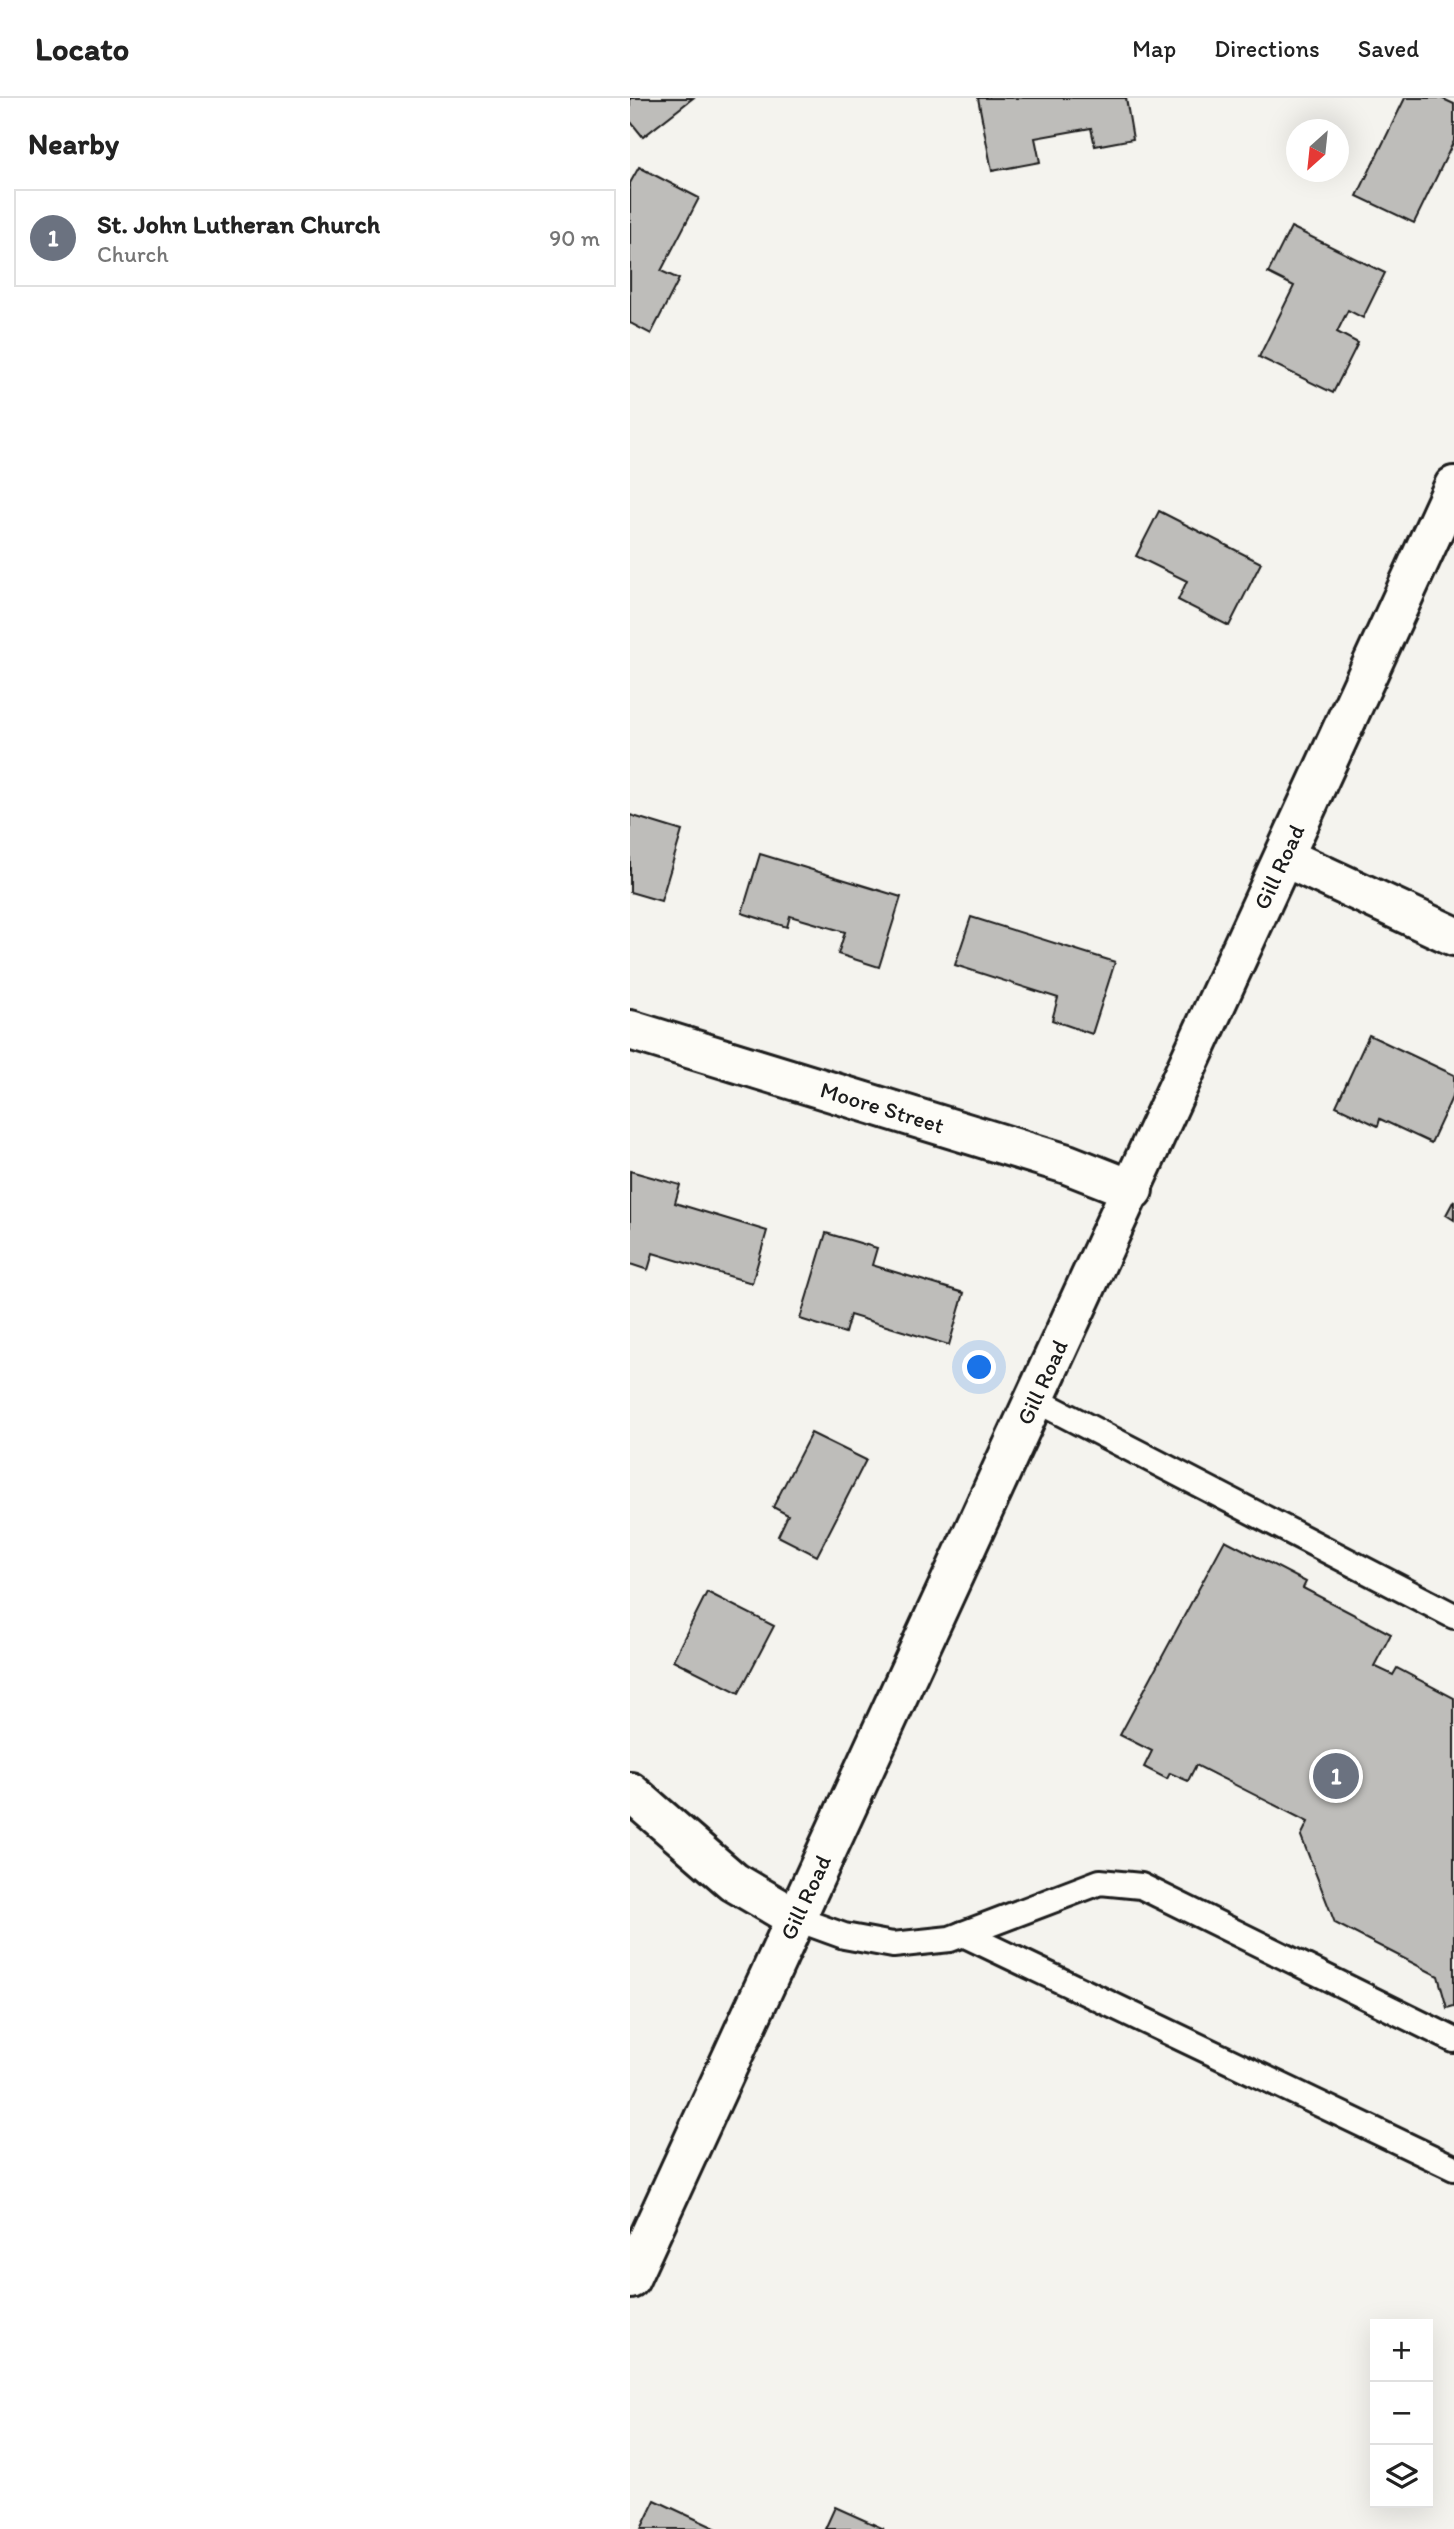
<!DOCTYPE html>
<html lang="en">
<head>
<meta charset="utf-8">
<style>
  body { margin:0; font-family:Itim,sans-serif; background:#f2f2f2; color:#222 }
  .controls { position:absolute; right:21px; bottom:21px; display:grid; overflow:hidden; border-radius:0px; box-shadow:0 7px 28px #0002 }
  .controls button { width:63px; height:63px; display:grid; place-items:center; padding:0; border:0; border-bottom:2px solid #e0e0e0; background:#fff; color:#222; font:35px sans-serif }
  .compass { position:absolute; left:656px; top:21px; width:63px; height:63px; border-radius:50%; background:#fff; box-shadow:0 7px 28px #0002; rotate:207deg }
  .you { position:absolute; left:350px; top:1270px; width:24px; height:24px; margin:-18px; border:5px solid #fff; border-radius:50%; background:#1a73e8; box-shadow:0 0 0 10px #1a73e833 }
  .badge { display:grid; place-items:center; width:46px; height:46px; border-radius:50%; background:#db2777; color:#fff; font-size:23px; font-weight:700 }
  .pin { position:absolute; translate:-50% -50%; border:4px solid #fff; box-shadow:0 2px 7px #0006 }
  .list { margin:0; padding:0; list-style:none }
  h2 { display:flex; justify-content:space-between; align-items:center; height:91px; margin:0; padding:0 28px; font-size:30px }
  h2 small { font-size:23px; font-weight:400; color:#767676 }
  .list li { display:grid; grid-template-columns:46px 1fr auto; gap:21px; align-items:center; box-sizing:border-box; height:98px; margin:0 14px 14px; padding:0 14px; border:2px solid #e0e0e0; border-radius:0px }
  .list b { display:block; font-size:26px; white-space:nowrap }
  .list p { margin:0; font-size:23px; white-space:nowrap; color:#767676 }
  .list em { font-size:23px; font-style:normal; color:#767676 }
  .icon { flex:none; width:38px; height:38px; fill:none; stroke:currentColor; stroke-width:2; stroke-linecap:round; stroke-linejoin:round }
  .map { position:relative; flex:none; width:824px; height:2431px; overflow:hidden }
  header { display:flex; align-items:center; gap:42px; box-sizing:border-box; height:98px; padding:0 35px; background:#fff; border-bottom:2px solid #e0e0e0 }
  header strong { font-size:33px }
  nav { display:flex; gap:38px; margin-inline-start:auto; font-size:24px }
  main { display:flex }
  aside { flex:1; background:#fff }
  .map>svg:first-child { display:block }
  .building { fill:#bebdba; stroke:#1c1c1c; stroke-width:2 }
  .lines { fill:none; stroke-linecap:round; stroke-linejoin:round }
  .service-casing { stroke:#1c1c1c; stroke-width:30 }
  .minor-casing { stroke:#1c1c1c; stroke-width:44 }
  .service { stroke:#fdfcf7; stroke-width:24 }
  .minor { stroke:#fdfcf7; stroke-width:38 }
  .labels { text-anchor:middle; stroke-width:7; stroke-linejoin:round; paint-order:stroke }
  .street-label { font-size:23px; fill:#1c1c1c; stroke:#fdfcf7 }
</style>
</head>
<body>
<header>
<strong>Locato</strong>
<nav><a>Map</a><a>Directions</a><a>Saved</a></nav>
</header>
<main>
<aside>
<h2>Nearby<small></small></h2>
<ul class="list">
<li><span class="badge" style="background:#6b7280">1</span><div><b>St. John Lutheran Church</b><p>Church</p></div><em>90 m</em></li>
</ul>
</aside>
<div class="map">
<svg width="824" height="2431" viewBox="0 0 824 2431">
  <rect width="100%" height="100%" fill="#f4f3ee"/>
  <filter id="ink" filterUnits="userSpaceOnUse"><feTurbulence type="fractalNoise" baseFrequency=".0143" numOctaves="2"/><feDisplacementMap in="SourceGraphic" scale="14" xChannelSelector="R" yChannelSelector="G"/><feConvolveMatrix kernelMatrix="1 2 1 2 8 2 1 2 1" color-interpolation-filters="sRGB"/></filter>
  <g filter="url(#ink)">
    <!-- building -->
    <g class="building">
      <path d="M0,0h63l-50,39 -13,-16z"/>
      <path d="M348,0h148l7,41 -38,7 -4,-18 -56,10 5,24 -48,9z"/>
      <path d="M775,0h36l13,6v37l-40,82 -57,-27z"/>
      <path d="M9,69l60,31 -38,73 18,8 -28,55 -21,-11v-140z"/>
      <path d="M661,129l94,46 -22,45 -15,-8 -11,22 21,11 -25,50 -74,-36 35,-71 -26,-13z"/>
      <path d="M529,413l102,52 -32,63 -51,-26 9,-19 -51,-25z"/>
      <path d="M0,717l52,16 -21,70 -31,-9z"/>
      <path d="M130,756l141,43 -22,70 -41,-13 7,-22 -55,-16 -3,11 -45,-14z"/>
      <path d="M341,819l144,45 -23,72 -40,-14 6,-22 -103,-33z"/>
      <path d="M739,937l85,40v18l-23,50 -51,-24 -2,7 -42,-20z"/>
      <path d="M0,1073l50,14 -5,18 92,28 -15,52 -99,-30 -5,17 -18,-6z"/>
      <path d="M824,1102v20l-8,-5z"/>
      <path d="M196,1135l51,15 -5,17 92,28 -15,52 -99,-30 -5,18 -45,-14z"/>
      <path d="M181,1335l55,27 -49,96 -39,-20 10,-21 -15,-8z"/>
      <path d="M595,1442l81,42 -3,6 88,46 -17,32 19,9 4,-7 57,30v308l-7,2 -9,-32 -103,-53 -34,-87 7,-14 -112,-57 -8,16 -18,-8 -3,6 -23,-12 8,-16 -32,-16z"/>
      <path d="M77,1494l67,34 -35,67 -66,-33z"/>
      <path d="M25,2402l62,29h-76z"/>
      <path d="M205,2409l49,22h-59z"/>
    </g>
    <g class="lines">
      <!-- service casing -->
      <g class="service-casing">
        <g id="service">
          <path d="M406,1302l418,216"/>
          <path d="M167,1821l47,17 49,9 57,-6 150,-57 41,4 313,154"/>
          <path d="M333,1836l491,234"/>
        </g>
      </g>
      <!-- minor casing -->
      <g class="minor-casing">
        <g id="minor">
          <path d="M654,759l170,79"/>
          <path id="s1" d="M0,932l437,134 66,26"/>
          <path d="M0,1694l104,90 63,37"/>
          <path id="s2" d="M0,2181l824,-1793"/>
        </g>
      </g>
      <!-- service -->
      <use href="#service" class="service"/>
      <!-- minor -->
      <use href="#minor" class="minor"/>
    </g>
  </g>
  <g class="labels">
    <!-- street labels -->
    <g class="street-label">
      <text dy="8" stroke="none"><textPath href="#s2" startOffset="1554">Gill Road</textPath></text>
      <text dy="8" stroke="none"><textPath href="#s1" startOffset="264">Moore Street</textPath></text>
      <text dy="8" stroke="none"><textPath href="#s2" startOffset="987">Gill Road</textPath></text>
      <text dy="8" stroke="none"><textPath href="#s2" startOffset="420">Gill Road</textPath></text>
    </g>
  </g>
</svg>
<div class="controls">
<button>+</button>
<button>−</button>
<button><svg class="icon" aria-label="layers" viewBox="0 0 24 24"><path d="M12 4l9 5-9 5-9-5zM3 14l9 5 9-5"/></svg></button>
</div>
<svg class="compass" viewBox="-18 -18 36 36"><path d="M0-13l5 13h-10z" fill="#e53935"/><path d="M0 13l5-13h-10z" fill="#767676"/></svg>
<div class="you"></div>
<div class="pin badge" style="left:706px;top:1678px;background:#6b7280">1</div>
</div>
</main>
</body>
</html>
